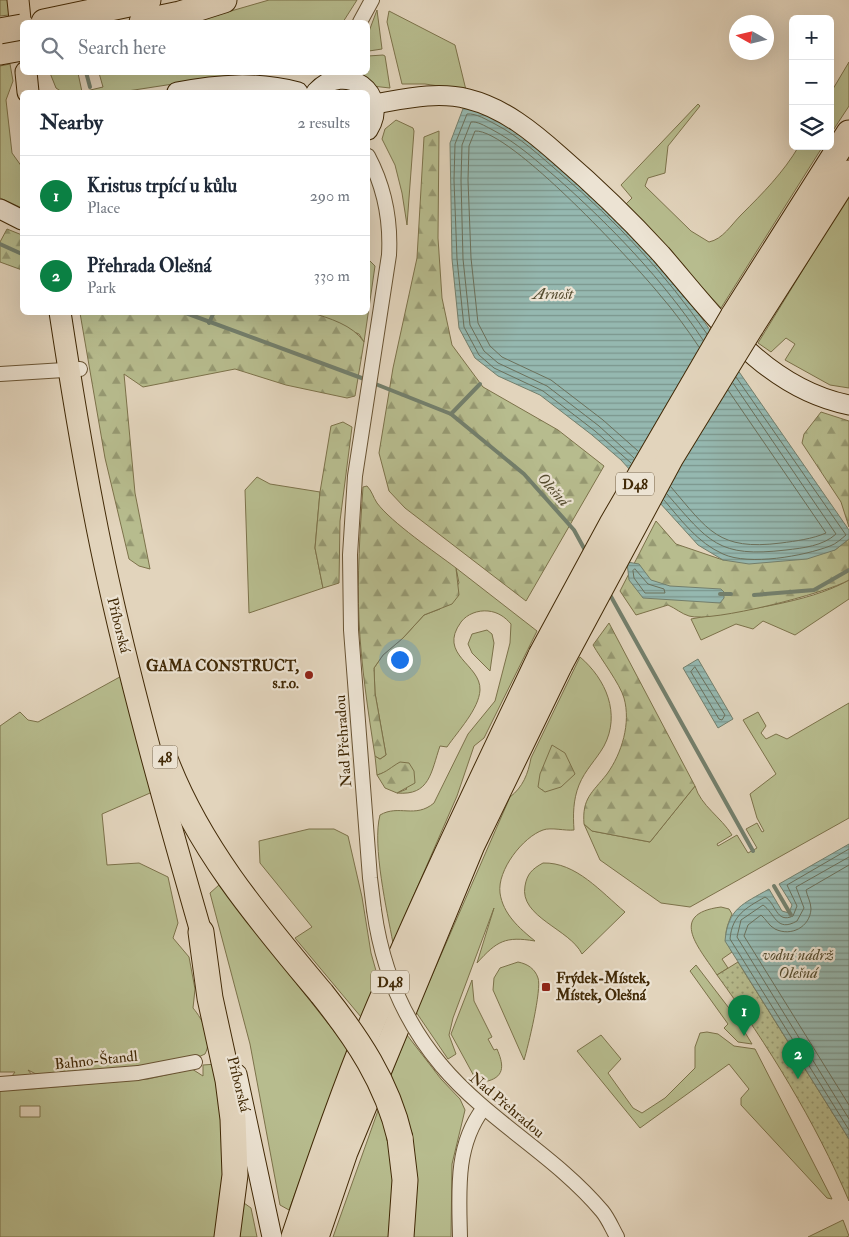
<!DOCTYPE html>
<html lang="en">
<head>
<meta charset="utf-8">
<style>
  body { margin:0; font-family:"IM FELL Double Pica",serif; background:#f2f2f3; color:#1f2937 }
  .controls { position:absolute; right:15px; top:15px; display:grid; overflow:hidden; border-radius:8px; box-shadow:0 5px 20px #0002 }
  .controls button { width:45px; height:45px; display:grid; place-items:center; padding:0; border:0; border-bottom:1px solid #e0e1e3; background:#fff; color:#1f2937; font:25px sans-serif }
  .compass { position:absolute; left:729px; top:15px; width:45px; height:45px; border-radius:50%; background:#fff; box-shadow:0 5px 20px #0002; rotate:278deg }
  .you { position:absolute; left:399px; top:659px; width:18px; height:18px; margin:-12px; border:4px solid #fff; border-radius:50%; background:#1a73e8; box-shadow:0 0 0 8px #1a73e833 }
  .badge { display:grid; place-items:center; width:32px; height:32px; border-radius:50%; background:#0b8043; color:#fff; font-size:16px; font-weight:700 }
  .pin { position:absolute; translate:-50% -41px; filter:drop-shadow(0 1px 2px #0008) }
  .pin::after { content:''; position:absolute; top:26px; width:18px; height:15px; background:inherit; clip-path:polygon(0 0,100% 0,50% 100%) }
  .list { margin:0; padding:0; list-style:none }
  h2 { display:flex; justify-content:space-between; align-items:center; height:65px; margin:0; padding:0 20px; font-size:21px }
  h2 small { font-size:16px; font-weight:400; color:#747a83 }
  .list li { display:grid; grid-template-columns:32px 1fr auto; gap:15px; align-items:center; box-sizing:border-box; height:80px; padding:0 20px; border-top:1px solid #e0e1e3 }
  .list b { display:block; font-size:19px; white-space:nowrap }
  .list p { margin:0; font-size:16px; white-space:nowrap; color:#747a83 }
  .list em { font-size:16px; font-style:normal; color:#747a83 }
  .icon { flex:none; width:28px; height:28px; fill:none; stroke:currentColor; stroke-width:2; stroke-linecap:round; stroke-linejoin:round }
  .map { position:relative; flex:none; width:849px; height:1237px; overflow:hidden }
  .search { position:absolute; background:#fff; box-shadow:0 5px 20px #0002; left:20px; top:20px; width:350px; height:55px; display:flex; align-items:center; gap:12px; box-sizing:border-box; padding:0 18px; border-radius:8px; color:#747a83; font-size:19px }
  .panel { position:absolute; background:#fff; box-shadow:0 5px 20px #0002; left:20px; top:90px; width:350px; height:225px; border-radius:8px }
  .map>svg:first-child { display:block }
  .green { fill:#b7bc8e; stroke:#7c724a; fill-rule:evenodd }
  .forest { fill:url(#forest-firs); stroke:#7c724a }
  .park { fill:url(#park-dots); stroke:#7c724a }
  .water { fill:url(#water-rules); stroke:#737f6c }
  .lines { fill:none; stroke-linecap:round; stroke-linejoin:round }
  .shore { stroke:#6b705b; stroke-width:1 }
  .stream { stroke:#737f6c; stroke-width:4 }
  .street-casing { stroke:#695434; stroke-width:16 }
  .secondary-casing { stroke:#412906; stroke-width:21 }
  .primary-casing { stroke:#412906; stroke-width:23 }
  .highway-casing { stroke:#412906; stroke-width:27 }
  .street { stroke:#ece3d3; stroke-width:14 }
  .secondary { stroke:#ece3d3; stroke-width:19 }
  .primary { stroke:#e2d4bc; stroke-width:21 }
  .highway { stroke:#e2d4bc; stroke-width:25 }
  .street-bridge-casing { stroke:#695434; stroke-width:16; stroke-linecap:butt }
  .highway-bridge-casing { stroke:#412906; stroke-width:27; stroke-linecap:butt }
  .street-bridge { stroke:#ece3d3; stroke-width:14 }
  .highway-bridge { stroke:#e2d4bc; stroke-width:25 }
  .poi-dot { fill:#8f2418; stroke:#ece3d3; stroke-width:2 }
  .labels { text-anchor:middle; stroke-width:4.5; stroke-linejoin:round; paint-order:stroke }
  .shield { fill:#ece3d3; stroke:#746144; stroke-width:1 }
  .shield-label { font-size:14px; font-weight:bold; fill:#412906 }
  .street-label { font-size:15px; fill:#412906; stroke:#ece3d3 }
  .poi-label { font-size:15px; font-weight:bold; fill:#412906; stroke:#ece3d3; text-anchor:end }
  .water-label { font-size:16px; font-style:italic; fill:#564d30; stroke:#ece3d3 }
</style>
</head>
<body>
<div class="map">
<svg width="849" height="1237" viewBox="0 0 849 1237">
  <defs>
    <pattern id="forest-firs" width="22" height="20" patternUnits="userSpaceOnUse" patternTransform="scale(1.25)"><rect width="22" height="20" fill="#b7bc8e"/><path d="M5 1l3.5 6h-7zM16 11l3.5 6h-7z" fill="#969972"/></pattern>
    <pattern id="park-dots" width="8" height="8" patternUnits="userSpaceOnUse" patternTransform="scale(1.25)"><rect width="8" height="8" fill="#b7bc8e"/><path d="M2 2h.1M6 6h.1" fill="none" stroke="#969972" stroke-width="1.8" stroke-linecap="round"/></pattern>
    <pattern id="water-rules" width="6" height="5" patternUnits="userSpaceOnUse" patternTransform="scale(1.25)"><rect width="6" height="5" fill="#95b8b0"/><path d="M0 2.5h6" fill="none" stroke="#7b968d"/></pattern>
  </defs>
  <rect width="100%" height="100%" fill="#e2d4bc"/>
  <filter id="stains"><feTurbulence type="fractalNoise" baseFrequency=".004" numOctaves="4"/><feColorMatrix values="0 0 0 0 .2 0 0 0 0 .09 0 0 0 0 .02 0 0 0 .5 -.17"/></filter>
  <radialGradient id="worn" r=".72"><stop offset=".6" stop-color="#630" stop-opacity="0"/><stop offset="1" stop-color="#630" stop-opacity=".3"/></radialGradient>
  <!-- green -->
  <g class="green">
    <path d="M0,0h8l1,15 -9,1z"/>
    <path d="M269,0h88l-14,22h-150z"/>
    <path d="M377,10l5,39 -13,2 -1,-17z"/>
    <path d="M389,11l66,34 11,45 -41,-6h-23l-15,-62z"/>
    <path d="M383,55l2,1 5,32 -18,-2 -11,-13 7,-1v-16z"/>
    <path d="M849,62v44l-19,29v-41z"/>
    <path d="M10,64l3,17 -7,19 6,53 10,14v41l-22,-10v-132z"/>
    <path d="M50,73h28l4,19 21,-5 -4,-14h179l-46,2 -111,17h-59l-6,-4z"/>
    <path d="M698,104l2,2 -32,40 -3,27 -17,5 -3,8 46,45 18,11c14,-3 22,-17 32,-27 22,-22 42,-42 58,-69h24l-102,162 -95,-104 6,-6 -11,-13z"/>
    <path d="M396,120l17,8 1,3 -7,94 -5,-32 -7,-28 -13,-26 3,-10z"/>
    <path d="M849,195v193l-19,-3 -45,-25 10,-16 -9,-6 -15,14 -13,-9z"/>
    <path d="M370,261l5,5 -11,76 -5,-8 -50,-21 59,-1v-47z"/>
    <path d="M257,477l13,7 50,8 -5,56 8,40 -74,25 -4,-123z"/>
    <path d="M456,568l81,63 -53,107 -10,8 -17,50 -64,147c-6,-32 -21,-98 -13,-128 19,-11 35,4 54,-12l34,-69 27,-33 15,-58 1,-19c-6,-7 -13,-12 -23,-13 -10,-1 -21,3 -27,11 -24,33 20,42 19,68 -1,19 -22,41 -33,57l-7,-1c-9,26 -10,50 -43,47l10,-4 -18,-18 -12,4 -2,-19 5,3 6,-4 -11,-62 -1,-25 9,-13 20,-17 21,-23 16,-6 19,-26z"/>
    <path d="M849,580v19l-54,36 -32,-14 -10,8 -17,-5 -35,16 -10,-21c48,-9 116,-15 158,-39z"/>
    <path d="M487,630l5,4 2,9 -4,28 -18,-18 -4,-9 4,-10z"/>
    <path d="M580,657c26,22 41,57 24,89 -8,14 -19,24 -25,39 -6,15 -6,30 -5,45 -9,1 -23,-3 -31,0 -20,7 -46,40 -43,63 3,21 19,35 35,48 -30,-5 -38,0 -58,22l17,-55 -41,110 -4,17 7,19 -8,5 -32,-47 94,-215c13,-10 18,-23 21,-39z"/>
    <path d="M127,673l30,117 -55,24 5,51 32,-2 29,14 10,46 -5,15 16,19 6,32 -2,19c10,12 20,31 12,46l-9,4 -84,14 -76,2 -8,-4 4,5 -20,1 3,-4h-15v-346l20,-14 8,8 10,2z"/>
    <path d="M849,703v115l-159,89 -29,-4 -61,-43 -16,-36 8,7 58,11 45,-56c6,20 26,31 37,49l-15,9 1,2 19,-11 11,18 9,-5 -11,-19 11,-6 5,9 2,-1 -7,-13 -7,-24 26,-20 -33,-54 15,-8 8,14 -5,7 5,6 10,-5 11,5z"/>
    <path d="M309,829h25l14,7 14,61 9,56 7,25 -17,39 -66,-79 17,-11 -52,-64 -1,-22z"/>
    <path d="M543,863c33,-1 58,29 82,49l-43,42c-12,-25 -63,-37 -57,-68 2,-12 7,-17 18,-23z"/>
    <path d="M219,885l129,164 -59,161 -9,-5 -30,-161 -40,-151z"/>
    <path d="M721,907l8,2 3,5c-7,17 -9,23 0,38l-10,7 6,9 -11,7c-16,-25 -51,-61 4,-68z"/>
    <path d="M518,962c10,2 17,7 20,16 4,11 -10,69 -14,82l-31,-70 1,-12 6,-10z"/>
    <path d="M696,965l39,51 17,28 -14,-2 -14,-14 4,-4 -38,-53z"/>
    <path d="M472,980l2,21 18,36 -4,2 6,11 3,-1c6,14 9,27 -9,32l-13,-3 -24,-44z"/>
    <path d="M707,1032l11,2 16,12 21,3 77,150 -5,-1 -86,-93v-7l8,-9 -20,-25 -89,64 -63,-77 24,-16 20,24 -13,14 25,35 9,5 23,-15 30,-30v-21l5,-14z"/>
    <path d="M407,1035l34,44 19,20 5,11 -13,54 -1,73h-39l-22,-160z"/>
    <path d="M217,1064l9,84 -9,89h-217v-148h31l117,-10 44,-10 11,7v-11zM20,1106h20v11h-20z"/>
    <path d="M380,1105l15,66 -2,66h-60z"/>
    <path d="M244,1203l7,5 6,29h-19z"/>
    <path d="M843,1220l6,16 -3,1h-38z"/>
  </g>
  <!-- forest -->
  <g class="forest">
    <path d="M439,131l-1,107 4,60 10,47 31,42 75,43 46,36 -78,135 -121,-93 -16,-17 -10,-38 14,-85 24,-110 7,-121z"/>
    <path d="M7,229l15,6v35l-22,-8v-20z"/>
    <path d="M309,312c20,6 44,13 55,30l-9,54 -8,2 -61,-13 -51,-16 -92,18 -19,-13 11,119 15,76 -11,-3 -10,-7 -24,-101 -25,-145z"/>
    <path d="M821,412l28,9v106l-8,-25 -39,-59 2,-9z"/>
    <path d="M343,422l9,5 -12,94 -1,62 -16,5 -8,-40 5,-56 11,-66z"/>
    <path d="M367,486c5,5 6,11 10,17 15,20 58,49 79,65l3,27 -7,9 -28,11 -21,23 -20,17 -9,13 1,25 11,62 -6,4 -5,-3c-7,-45 -14,-91 -16,-136 -2,-44 1,-89 4,-133z"/>
    <path d="M656,521l20,23 47,16 112,-10 14,-11v41c-22,13 -138,43 -160,36 -7,-2 -14,-8 -21,-11l-32,10 -16,-24z"/>
    <path d="M609,623l86,163 -45,56 -58,-11 -8,-7c-2,-26 8,-31 23,-50 15,-21 24,-51 17,-76 -4,-14 -23,-39 -31,-53z"/>
    <path d="M552,745l13,8 10,21 -14,13 -16,5 -7,-5 2,-13z"/>
    <path d="M400,762l9,1 5,8 1,12 -18,10 -12,-5 -8,-13c10,-3 14,-8 23,-13z"/>
  </g>
  <!-- park -->
  <path class="park" d="M738,962l111,177v62c-34,-80 -81,-156 -132,-226z"/>
  <!-- water -->
  <g class="water">
    <path d="M464,106l27,10 30,17 61,53 51,49 61,72 155,223v9l-14,11 -28,9 -58,5 -26,-4 -25,-15 -77,-85 -29,-25 -52,-40 -42,-19 -23,-18 -16,-30 -7,-69 -2,-116z"/>
    <path d="M627,562l12,2 12,16 19,6 51,3 3,3v6l-4,5 -77,-5 -14,-18z"/>
    <path d="M698,659l35,60 -15,9 -35,-60z"/>
    <path d="M849,844v295l-124,-198c3,-33 18,-37 44,-52l13,22 7,2 3,-8 -13,-21z"/>
  </g>
  <g class="lines">
    <!-- shore -->
    <g class="shore">
      <path d="M638,451l-35,-31 -52,-40 -49,-23 -12,-11 -12,-23 -7,-65 -3,-78 1,-34 6,-15c35,-2 160,133 185,164 14,16 27,34 39,52"/>
      <path d="M634,458l-35,-32 -52,-40 -49,-23 -14,-12 -14,-26 -7,-66 -2,-79 1,-35 9,-23c6,-1 14,4 20,7 25,13 46,32 67,50 54,48 105,101 145,161"/>
      <path d="M631,463l-36,-32 -52,-40 -49,-23 -15,-13 -15,-28 -7,-68 -3,-79 1,-36 12,-30c9,-1 20,6 28,10 25,13 45,32 66,50 55,47 105,100 146,160"/>
      <path d="M671,487c37,43 47,64 110,56 15,-2 31,-4 45,-10l-98,-143"/>
      <path d="M667,494c42,48 51,64 119,56 17,-2 37,-4 50,-16l-103,-151"/>
      <path d="M664,500c17,20 34,43 59,54 26,12 81,2 107,-8 6,-2 11,-7 16,-11l-110,-158"/>
      <path d="M635,569l13,15 16,5 1,4h-20l-11,-15 -1,-7z"/>
      <path d="M695,667l30,48 -3,5 -3,-1 -28,-47z"/>
      <path d="M849,849l-62,36 10,21 -4,10c-17,8 -17,-13 -28,-19 -19,11 -33,18 -35,42l119,191"/>
      <path d="M849,857l-53,30 8,21 -7,13c-21,12 -22,-8 -34,-16l-22,15 -4,17 112,182"/>
      <path d="M849,865l-43,25c1,6 5,12 5,19 -1,18 -20,28 -36,20 -6,-3 -9,-10 -14,-14l-13,10 -4,11 105,169"/>
    </g>
    <!-- stream -->
    <g class="stream">
      <path d="M86,72l4,15"/>
      <path d="M0,244l22,10"/>
      <path d="M183,312l184,68"/>
      <path d="M209,323l5,-11"/>
      <path d="M373,383l78,31 73,60 50,56 12,22"/>
      <path d="M451,414l29,-30"/>
      <path d="M609,593l144,258"/>
      <path d="M720,594h11"/>
      <path d="M754,595l60,-5 35,-20"/>
      <path d="M774,886l17,29"/>
    </g>
    <!-- street casing -->
    <g class="street-casing">
      <g id="street">
        <path d="M360,22l12,-22"/>
        <path d="M368,156c17,32 23,63 21,99l-34,221 -5,79 1,75 19,248 4,32"/>
        <path d="M0,374l80,-5"/>
        <path d="M441,1065c47,56 114,90 161,146 6,7 10,17 15,26"/>
        <path d="M0,1084l138,-11 57,-11"/>
        <path d="M460,1237c-1,-45 -5,-91 23,-128"/>
      </g>
    </g>
    <!-- secondary casing -->
    <g class="secondary-casing">
      <g id="secondary">
        <path d="M177,92c42,-8 80,-11 121,0"/>
        <path d="M316,92c29,-32 75,2 52,38"/>
        <path d="M374,104c30,-5 63,-13 94,-5 36,9 65,33 92,57 36,31 69,63 101,98 53,61 103,134 188,151"/>
        <path d="M0,209l22,11"/>
        <path d="M237,1074l35,163"/>
      </g>
    </g>
    <!-- primary casing -->
    <g class="primary-casing">
      <g id="primary">
        <path d="M18,0l4,39"/>
        <path d="M26,72l2,20"/>
        <path d="M60,312c14,92 29,183 49,272 26,117 59,233 92,348"/>
      </g>
    </g>
    <!-- highway casing -->
    <g class="highway-casing">
      <g id="highway">
        <path d="M44,22l104,-22"/>
        <path d="M142,22l38,-8 44,-14"/>
        <path d="M0,52l22,-4"/>
        <path d="M733,316l116,-183"/>
        <path d="M751,327l98,-154"/>
        <path d="M165,759c34,90 96,162 157,235"/>
        <path d="M201,932l9,66 18,82 5,39 2,56 -8,62"/>
        <path d="M400,1138l5,42 -4,57"/>
        <path d="M294,1237c23,-69 47,-139 75,-207 53,-127 113,-251 172,-375"/>
        <path d="M316,1237l29,-85 127,-307 88,-181"/>
      </g>
    </g>
    <!-- street -->
    <use href="#street" class="street"/>
    <!-- secondary -->
    <use href="#secondary" class="secondary"/>
    <!-- primary -->
    <use href="#primary" class="primary"/>
    <!-- highway -->
    <use href="#highway" class="highway"/>
    <!-- street-bridge casing -->
    <g class="street-bridge-casing">
      <path id="street-bridge" d="M374,910c8,58 29,110 67,155"/>
    </g>
    <!-- highway-bridge casing -->
    <g class="highway-bridge-casing">
      <g id="highway-bridge">
        <path d="M0,31l22,-4"/>
        <path d="M541,655l72,-133 120,-206"/>
        <path d="M560,664l110,-205 81,-132"/>
        <path d="M322,994c35,44 65,88 78,144"/>
      </g>
    </g>
    <!-- street-bridge -->
    <use href="#street-bridge" class="street-bridge"/>
    <!-- highway-bridge -->
    <use href="#highway-bridge" class="highway-bridge"/>
  </g>
  <!-- markers -->
  <g class="poi-dot">
    <circle cx="309" cy="675" r="5"/>
    <rect x="541" y="982" width="10" height="10" rx="2.5"/>
  </g>
  <g class="labels">
    <!-- shield labels -->
    <g class="shield">
      <rect x="616" y="472.5" width="38" height="23" rx="4"/>
      <rect x="152.5" y="745.5" width="25" height="23" rx="4"/>
      <rect x="371" y="970.5" width="38" height="23" rx="4"/>
    </g>
    <g class="shield-label">
      <text x="635" y="489">D48</text>
      <text x="165" y="762">48</text>
      <text x="390" y="987">D48</text>
    </g>
    <!-- street labels -->
    <g class="street-label">
      <text transform="translate(119 625) rotate(76)" y="5">Příborská</text>
      <text transform="translate(343 741) rotate(-94)" y="5">Nad Přehradou</text>
      <text transform="translate(96 1060) rotate(-6)" y="5">Bahno-Štandl</text>
      <text transform="translate(239 1084) rotate(76)" y="5">Příborská</text>
      <text transform="translate(507 1105) rotate(40)" y="5">Nad Přehradou</text>
    </g>
    <!-- poi labels -->
    <g class="poi-label">
      <text x="299" y="671">GAMA CONSTRUCT,<tspan x="299" dy="17">s.r.o.</tspan></text>
      <text x="556" y="983" text-anchor="start">Frýdek-Místek,<tspan x="556" dy="17">Místek, Olešná</tspan></text>
    </g>
    <!-- water labels -->
    <g class="water-label">
      <text x="553" y="299">Arnošt</text>
      <text transform="translate(554 489) rotate(48)" y="6">Olešná</text>
      <text x="798" y="960">vodní nádrž<tspan x="798" dy="18">Olešná</tspan></text>
    </g>
  </g>
  <rect width="100%" height="100%" filter="url(#stains)"/>
  <rect width="100%" height="100%" fill="url(#worn)"/>
</svg>
<div class="controls">
<button>+</button>
<button>−</button>
<button><svg class="icon" aria-label="layers" viewBox="0 0 24 24"><path d="M12 4l9 5-9 5-9-5zM3 14l9 5 9-5"/></svg></button>
</div>
<svg class="compass" viewBox="-18 -18 36 36"><path d="M0-13l5 13h-10z" fill="#e53935"/><path d="M0 13l5-13h-10z" fill="#747a83"/></svg>
<div class="you"></div>
<div class="pin badge" style="left:744px;top:1036px">1</div>
<div class="pin badge" style="left:798px;top:1079px">2</div>
<div class="search"><svg class="icon" aria-label="search" viewBox="0 0 24 24"><circle cx="10" cy="10" r="6"/><path d="M15 15l6 6"/></svg>Search here</div>
<section class="panel">
<h2>Nearby<small>2 results</small></h2>
<ul class="list">
<li><span class="badge">1</span><div><b>Kristus trpící u kůlu</b><p>Place</p></div><em>290 m</em></li>
<li><span class="badge">2</span><div><b>Přehrada Olešná</b><p>Park</p></div><em>330 m</em></li>
</ul>
</section>
</div>
</body>
</html>
